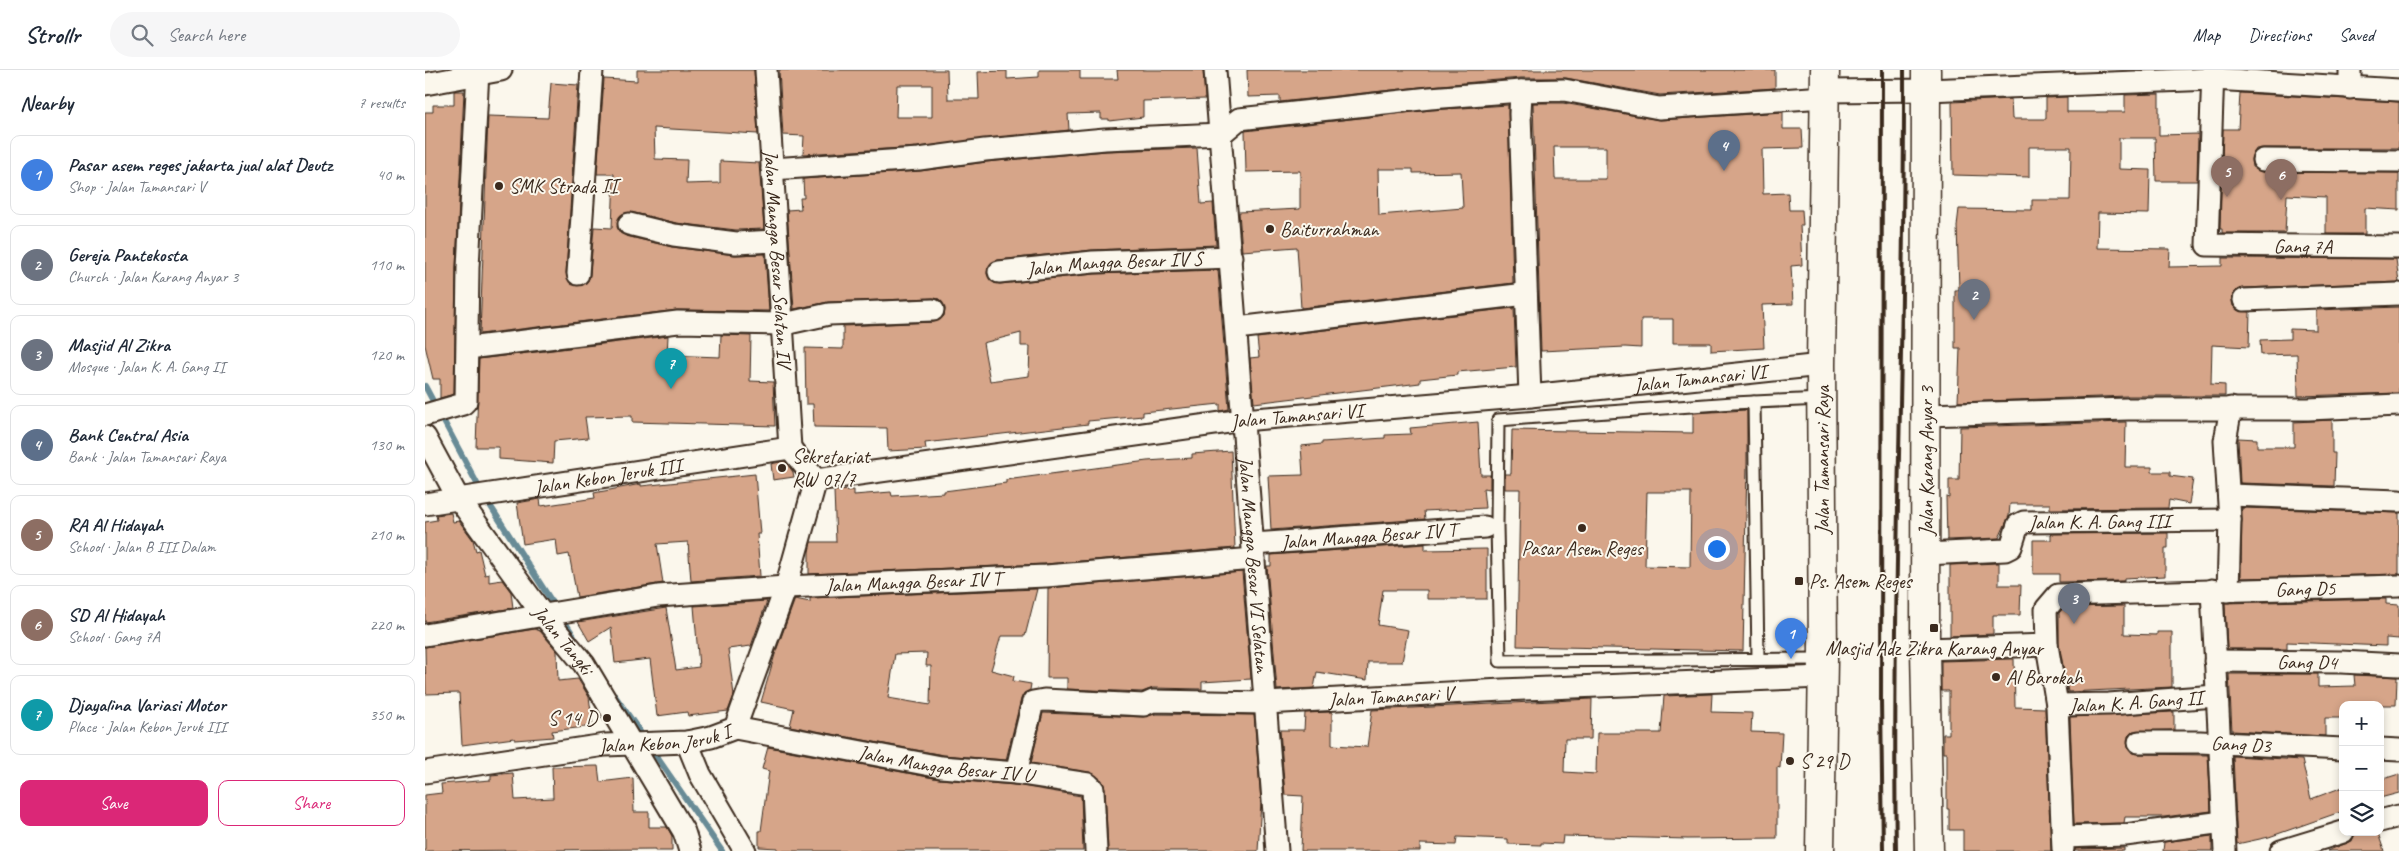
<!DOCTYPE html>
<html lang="en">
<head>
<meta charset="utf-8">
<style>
  body { margin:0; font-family:Caveat,sans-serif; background:#f6f6f7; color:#1f2937 }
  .controls { position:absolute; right:15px; bottom:15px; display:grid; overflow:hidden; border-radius:10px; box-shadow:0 2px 8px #0003 }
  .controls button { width:45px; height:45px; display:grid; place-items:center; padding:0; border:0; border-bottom:1px solid #e0e1e3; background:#fff; color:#1f2937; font:25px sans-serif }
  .you { position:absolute; left:1291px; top:478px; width:18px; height:18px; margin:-12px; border:4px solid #fff; border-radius:50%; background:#1a73e8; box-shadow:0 0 0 8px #1a73e833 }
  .badge { display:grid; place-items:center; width:32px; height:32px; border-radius:50%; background:#db2777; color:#fff; font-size:16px; font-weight:700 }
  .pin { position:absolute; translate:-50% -41px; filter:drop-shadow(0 1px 2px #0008) }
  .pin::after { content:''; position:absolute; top:26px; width:18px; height:15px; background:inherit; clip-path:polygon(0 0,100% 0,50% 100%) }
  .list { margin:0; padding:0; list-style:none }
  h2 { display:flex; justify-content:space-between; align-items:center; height:65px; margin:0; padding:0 20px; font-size:21px }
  h2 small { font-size:16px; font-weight:400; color:#747a83 }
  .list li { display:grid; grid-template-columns:32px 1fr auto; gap:15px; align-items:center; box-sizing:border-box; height:80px; margin:0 10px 10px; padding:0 10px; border:1px solid #e0e1e3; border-radius:10px }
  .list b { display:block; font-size:19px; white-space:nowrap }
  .list p { margin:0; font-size:16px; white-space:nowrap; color:#747a83 }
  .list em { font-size:16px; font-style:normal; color:#747a83 }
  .actions { display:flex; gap:10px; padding:15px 20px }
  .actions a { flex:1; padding:11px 0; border:1px solid #db2777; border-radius:10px; text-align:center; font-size:18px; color:#db2777 }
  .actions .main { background:#db2777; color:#fff }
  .icon { flex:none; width:28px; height:28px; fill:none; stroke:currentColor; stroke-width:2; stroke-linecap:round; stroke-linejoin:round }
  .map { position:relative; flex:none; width:1974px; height:781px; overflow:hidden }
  header { display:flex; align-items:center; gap:30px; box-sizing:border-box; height:70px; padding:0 25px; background:#fff; border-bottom:1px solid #e0e1e3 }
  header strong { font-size:24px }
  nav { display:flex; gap:28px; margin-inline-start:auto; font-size:18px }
  .search { width:350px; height:45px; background:#f6f6f7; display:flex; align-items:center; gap:12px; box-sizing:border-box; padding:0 18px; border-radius:28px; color:#747a83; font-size:19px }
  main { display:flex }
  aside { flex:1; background:#fff }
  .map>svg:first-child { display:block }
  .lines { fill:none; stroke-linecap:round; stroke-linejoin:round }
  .stream { stroke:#678b96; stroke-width:6 }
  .building { fill:#d6a589; stroke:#3b2a1e; fill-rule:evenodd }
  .lane-casing { stroke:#3b2a1e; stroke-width:15 }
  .street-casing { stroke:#3b2a1e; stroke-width:25 }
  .secondary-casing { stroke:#3b2a1e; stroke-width:31 }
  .lane { stroke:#fbf7ec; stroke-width:11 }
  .street { stroke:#fbf7ec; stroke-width:21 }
  .secondary { stroke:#fbf7ec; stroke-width:28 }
  .rail { stroke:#3b2a1e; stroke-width:4 }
  .poi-dot { fill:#3b2a1e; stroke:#fbf7ec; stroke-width:2 }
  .labels { text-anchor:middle; stroke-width:4; stroke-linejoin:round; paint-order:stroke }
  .poi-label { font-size:20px; fill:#3b2a1e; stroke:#fbf7ec; text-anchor:start }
  .street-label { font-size:20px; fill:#3b2a1e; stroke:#fbf7ec }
</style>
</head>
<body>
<header>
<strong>Strollr</strong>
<div class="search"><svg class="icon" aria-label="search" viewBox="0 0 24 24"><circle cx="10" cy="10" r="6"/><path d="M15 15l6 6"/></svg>Search here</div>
<nav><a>Map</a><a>Directions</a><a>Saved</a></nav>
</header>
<main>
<aside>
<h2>Nearby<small>7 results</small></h2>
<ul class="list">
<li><span class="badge" style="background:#3f7fe0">1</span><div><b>Pasar asem reges jakarta jual alat Deutz</b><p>Shop · Jalan Tamansari V</p></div><em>40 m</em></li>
<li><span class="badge" style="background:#6b7280">2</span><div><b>Gereja Pantekosta</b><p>Church · Jalan Karang Anyar 3</p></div><em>110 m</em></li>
<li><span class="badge" style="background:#6b7280">3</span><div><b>Masjid Al Zikra</b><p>Mosque · Jalan K. A. Gang II</p></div><em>120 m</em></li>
<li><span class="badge" style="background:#5c6f8a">4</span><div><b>Bank Central Asia</b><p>Bank · Jalan Tamansari Raya</p></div><em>130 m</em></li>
<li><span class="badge" style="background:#8d6e63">5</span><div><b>RA Al Hidayah</b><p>School · Jalan B III Dalam</p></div><em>210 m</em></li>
<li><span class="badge" style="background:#8d6e63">6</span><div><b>SD Al Hidayah</b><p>School · Gang 7A</p></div><em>220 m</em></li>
<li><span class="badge" style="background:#0f9aa8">7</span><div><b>Djayalina Variasi Motor</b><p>Place · Jalan Kebon Jeruk III</p></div><em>350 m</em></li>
</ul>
<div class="actions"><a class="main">Save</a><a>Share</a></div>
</aside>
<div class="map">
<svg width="1974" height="781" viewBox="0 0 1974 781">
  <rect width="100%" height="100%" fill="#fbf7ec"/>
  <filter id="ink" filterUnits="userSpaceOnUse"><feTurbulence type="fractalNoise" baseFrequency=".02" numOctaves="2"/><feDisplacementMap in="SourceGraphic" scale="10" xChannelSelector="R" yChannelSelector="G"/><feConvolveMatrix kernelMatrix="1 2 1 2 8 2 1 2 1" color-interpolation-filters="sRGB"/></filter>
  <g filter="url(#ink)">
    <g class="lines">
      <!-- stream -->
      <g class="stream">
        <path d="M0,316l56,105"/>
        <path d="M61,429l88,137"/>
        <path d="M190,626l30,43"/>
        <path d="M225,677l72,104"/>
      </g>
    </g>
    <!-- building -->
    <g class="building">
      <path d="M212,0h117l4,64 -104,-6 1,31 32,1 -1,24 34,-1v-22l39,2 5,66 -28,1 -60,-7 -45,-11 -11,4 -3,11 3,6 6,3 46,11 63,8 30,-1 4,57 -92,-1 -197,24 8,-218 60,2 3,-35 27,2 -12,188 5,11 12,1 5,-4 2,-6 4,-48 18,1 2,-54h-17l7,-95 33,2z"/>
      <path d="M354,0h168l1,29h31l-1,-27 29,-1v8l32,-2v-7h41v9h38l-1,-9h86l2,29 -62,2v16l-34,4v-2h-8v-6l-33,1 1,16 -151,17 -115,7 1,-18 -21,-1zM472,15h35v32h-36z"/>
      <path d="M822,0h528v18l-115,7 -94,-17h-45l-92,8 -149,16v-6l-32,1z"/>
      <path d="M29,21h10l-8,176 -2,127 -14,4v-19h-7l-8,-34v-233h8v-7h21z"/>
      <path d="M1815,23l159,9v46h-136l-7,1 -5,10 1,8 11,5 136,1v37l-34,-2v26h-39v-37l-39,-2 -2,38h-63v-4h-2l3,-100h15z"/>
      <path d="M1734,24v41l39,-1 -1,47h-41l-1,-43h-36v31l31,1 -1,44 -51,-1 -1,35 73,1 -1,18 53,-1v-8l174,1 3,23 -155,6 -7,2 -5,10 1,6 6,5 11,1 -1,35 -37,-2 -1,39 14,1v11h-97l-170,6 2,-54h-5v-58h4l-2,-64 2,-17 73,1v-10h38l1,-53h-42v30l-76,-2 -1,-73 59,-3 1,20h34v-21l21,-1v15h58v-17z"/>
      <path d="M1108,33h30l97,17 123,-8v17h19l1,19 -41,1 1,45 25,-1 1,17h13l1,15h-3l2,40 -11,1 2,38 -31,1 2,43 -53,3v-8h-38v-24h-32v29l-16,-1 -84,4zM1129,77h52v32h-51z"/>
      <path d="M1083,35l5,178 -212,25 -4,-61 -55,4 -3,-39 61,-3v-38l-54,1 -1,-41 186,-21zM953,99h35v4l48,-1 2,36 -84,7z"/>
      <path d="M772,78l4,56 12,-1 3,42 -124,5 -94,10 -10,7 -1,7 7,9 6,1 94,-10 124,-4 11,139 -9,2v-7l-77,8v4l-55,5v3l-163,19 1,6 -38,2 -1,-23 -73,-1 -1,-23h-7l-1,-56 38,1v-23l91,-4 10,-6 1,-7 -6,-10 -6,-1 -105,4 -34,7 -7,-99 14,-1 -1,-11h4l-1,-19 117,-8 66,-9 120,-11zM596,263v13h9l-1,30 -39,5 -7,-38z"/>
      <path d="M1974,237v86l-101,3 -1,-42 -36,1 -1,-15 30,-1v-10l26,1v-20z"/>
      <path d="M1089,238l2,59 -59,5v3l-37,4v4l-166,20 -4,-45 9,-1 -2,-19z"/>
      <path d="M296,265l30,1 -1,45 23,1 2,44 -143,-4v-6l-47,1 3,21 -34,3 -1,22 -54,-4v-12h-23l3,-88 189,-23 -1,19 53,2z"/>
      <path d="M1322,340v55l-4,186 -226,-5 3,-157h-15v-15h6l1,-44 181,3v-20zM1222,422h44l-1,75 -45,-1z"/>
      <path d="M1907,350v33h3l-1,33 -94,-3 -2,-45 19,1v8h37v-25z"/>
      <path d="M1053,352l3,53h9v14l-7,-1 2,20 -61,3 1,8 -154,11 -3,-54 35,-1 -2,-29 21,-2v-2l63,-4v-3l26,-1 -1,-6z"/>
      <path d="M1701,352l-1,45h27v5h18v4l23,3 -4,25 -20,-4 -1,8 -118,1v-5h-40l-1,12 -10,22 -52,2 -1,-43 3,1v-18h10l1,-53z"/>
      <path d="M806,381l4,97 -190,16 -236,10v-22l2,-10h25l-2,-51 20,-1v5l37,-3 1,4 52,-3v-2l62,-8v-3l141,-19 45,-3v-4z"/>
      <path d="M360,391l8,11 1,5 -21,3 -2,-16z"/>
      <path d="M330,404l5,60h-3l3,42 -69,5 -3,-39 -31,2 6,39 -86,14 -8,-43 -11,2 -2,-17 -33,5 -6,-41 23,-4 1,7 54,-8 -1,-5 47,-9v2z"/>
      <path d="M1817,438l157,5v61l-158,4z"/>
      <path d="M26,443l2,9 6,-1 14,19 3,11 3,-1 6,25 4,-1v8l13,-2 9,12 2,16 -88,14v-100l12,-2 -1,-5z"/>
      <path d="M1743,463v15h-3v28l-41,2v3l-65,1v-8h-26v-34h18v-6z"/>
      <path d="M1000,474v6l62,-1v50h-60v-9h-44l-5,35 30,5 -6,32h-34l-1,18 -50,-8 -3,16 -37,2 -10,-124h4v-11z"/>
      <path d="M1574,493v22h22l-1,30h-27v19l-43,2v-71z"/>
      <path d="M817,502l9,107 -49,3v7l-49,-1 -11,4 -75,-3v-11h-20l1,-90z"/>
      <path d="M612,519l-12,47h-24l-10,34 23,6 -1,5 18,3 -1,6 -6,3 -3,6 -15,61 -63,-5 -153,-29 4,-17 -33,-7 15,-51 19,-52 15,3v-4zM502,583l-1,13h5l-1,39 -42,-7 7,-44z"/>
      <path d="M1961,529v5l13,1v34l-13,-1v8l-99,-4v7h-60l-2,-46z"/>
      <path d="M342,531l-16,45 -23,3 6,46 -6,16 -40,5 -1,-4 -30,4 -7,-57 -35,4 -4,-36 -22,14 -11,-19 88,-14 10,62 23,-3 -5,-61z"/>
      <path d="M1699,536v28l33,1v-3h15v55l-104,5 -9,-48v-31l5,-6z"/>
      <path d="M110,559l5,2 17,20 1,30 20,-2 11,18 4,29 -41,5 1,6 -38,3 -1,-2 -52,7 -3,-52 -33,1 -1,-47z"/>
      <path d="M1589,589l1,48 30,1 6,143h-88v-21h-14v-21h-2v-56h-4v-19h6v-43h-8v-30z"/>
      <path d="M1804,604h89v13l37,-1 -1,-11 43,2 -1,28h-53v13h-18v18l-93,-5z"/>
      <path d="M1287,624l-1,18 41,1 -1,19 31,1 -2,35 -3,-1v71l-89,1 -125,-3 -1,8 -21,-1v2l-33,-1v-5l-51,-2 -1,8 -36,-1v7h-119l2,-55 -18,-1 -5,-65h24l1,-17 27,-1v33l35,2 5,-37 220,-11 -1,40h-26l-1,33 32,2 1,-41h64l3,-37z"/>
      <path d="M1749,642v18l-41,1 -5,5v12l4,5 7,1 69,1 3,56 -47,6h-39l-1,6 -50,1 -4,-107z"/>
      <path d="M618,643l100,4 13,-3 98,1 7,86 -3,50h-150l-3,-63 -3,-8 -12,-8 -59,-9z"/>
      <path d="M343,677l171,32 76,6 66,11 2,55h-305v-3l-19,-1v-16h2l8,-60 -7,-2z"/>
      <path d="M1808,686l69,4 9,39 32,-12v24l-74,26 -32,7z"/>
      <path d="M173,696l2,16 33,-4 1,34h15v15h18l5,9v15h-17v-2l-230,2v-56l17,-2 -1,-9 50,-4v-5l22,-2 2,27 38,-2 -1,-31z"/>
      <path d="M1974,704v19l-19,5v-18z"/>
      <path d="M1930,762l23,1 6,18h-57l25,-10z"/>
      <path d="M1787,766v15h-49l1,-9z"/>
      <path d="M1699,778v3h-49v-2z"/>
    </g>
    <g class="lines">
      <!-- lane casing -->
      <g class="lane-casing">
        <g id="lane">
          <path d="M1397,329l-89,4 -235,17 -1,106 3,135 323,-2"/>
          <path d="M1329,332l4,257"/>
        </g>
      </g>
      <!-- street casing -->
      <g class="street-casing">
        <g id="street">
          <path id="s1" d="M341,0l24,378"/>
          <path id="s2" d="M790,0l62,781"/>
          <path id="s3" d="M1788,0l-6,175 192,2"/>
          <path d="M1925,0v18"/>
          <path d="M0,14l76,-14"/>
          <path d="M1096,21l-1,23 10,282"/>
          <path d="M1400,21l101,-1 287,-11 186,11"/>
          <path d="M1838,90l136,1"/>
          <path d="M347,99l147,-10 66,-9 120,-11 116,-5 18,-15 191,-21 91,-7 43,-1 95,18 166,-11"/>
          <path d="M204,154l45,11 62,8 40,-2"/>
          <path id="s4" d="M574,202l94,-10 138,-5"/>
          <path d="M153,204l14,-204"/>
          <path d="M1819,230l155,-6"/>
          <path d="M812,258l289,-34"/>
          <path d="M43,278l210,-26 106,2 45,-10 104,-4"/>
          <path d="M0,345l38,-11 3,-3 2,-133 10,-198"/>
          <path d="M1501,345l202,-6h180l91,-4"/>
          <path id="s5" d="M0,367l33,61 85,117 41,49 100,168 6,19"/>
          <path d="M365,378l26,32"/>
          <path id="s6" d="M391,410l427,-60 287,-24 291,-31"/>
          <path d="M1804,425l170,6"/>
          <path id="s7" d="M0,434l365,-56"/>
          <path id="s8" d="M828,474l232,-17"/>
          <path id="s9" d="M1501,484l79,-4 6,-3 7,-22 6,-3 206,-2"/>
          <path d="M1787,520l13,261"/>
          <path d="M1803,521l2,-71 -5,-79 6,-33"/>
          <path id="s10" d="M0,565l233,-39 128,-9 260,-11 208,-17"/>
          <path id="s11" d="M1622,575l10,60 52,-1 107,-8"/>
          <path id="s12" d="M1500,579l122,-4 -1,-36 12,-14 341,-9"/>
          <path id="s13" d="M1790,591l126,1 58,3"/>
          <path d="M1632,635l6,144"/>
          <path id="s14" d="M310,658l206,39 75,6 72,11 5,5 3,62"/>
          <path d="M262,672l13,32 45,77"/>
          <path id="s15" d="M1714,672h61l143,7"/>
          <path d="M1955,679l19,1"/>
          <path id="s16" d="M0,702l180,-27 82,-3 24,-5 24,-9 51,-141 30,-107"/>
          <path id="s17" d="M591,703l17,-71 11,-2 100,5 9,-4 113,2 236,-13 321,-13"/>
          <path d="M1955,751l19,-5"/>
          <path d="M1638,767l62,-2 98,-13"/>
          <path d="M1856,781l62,-19"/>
        </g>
      </g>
      <!-- secondary casing -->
      <g class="secondary-casing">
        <g id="secondary">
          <path d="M1501,0l-1,579 4,202"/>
          <path d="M1395,781l3,-192 -2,-294 4,-295"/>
        </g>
      </g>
      <!-- lane -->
      <use href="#lane" class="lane"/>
      <!-- street -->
      <use href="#street" class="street"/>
      <!-- secondary -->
      <use href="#secondary" class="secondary"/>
      <!-- rail -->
      <g class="rail">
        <path d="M1457,0l-1,631 2,150"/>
        <path d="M1471,781c-4,-260 9,-521 8,-781"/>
      </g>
    </g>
  </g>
  <!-- markers -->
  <g class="poi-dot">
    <circle cx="74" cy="116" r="5"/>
    <circle cx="845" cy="159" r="5"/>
    <circle cx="357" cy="398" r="5"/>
    <circle cx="1157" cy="458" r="5"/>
    <rect x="1369" y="506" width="10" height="10" rx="2.5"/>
    <rect x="1504" y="553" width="10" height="10" rx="2.5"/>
    <circle cx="1571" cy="607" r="5"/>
    <circle cx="182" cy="648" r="5"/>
    <circle cx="1365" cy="691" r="5"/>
  </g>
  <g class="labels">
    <!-- poi labels -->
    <g class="poi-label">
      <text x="84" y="123">SMK Strada II</text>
      <text x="855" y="166">Baiturrahman</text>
      <text x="367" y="393">Sekretariat<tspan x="367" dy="23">RW 07/7</tspan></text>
      <text x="1157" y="485" text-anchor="middle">Pasar Asem Reges</text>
      <text x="1384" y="518">Ps. Asem Reges</text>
      <text x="1509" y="585" text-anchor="middle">Masjid Adz Zikra Karang Anyar</text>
      <text x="1581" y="614">Al Barokah</text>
      <text x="172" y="655" text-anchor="end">S 14 D</text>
      <text x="1375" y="698">S 29 D</text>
    </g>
    <!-- street labels -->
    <g class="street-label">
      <text dy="7" stroke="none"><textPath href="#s3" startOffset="271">Gang 7A</textPath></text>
      <text dy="7" stroke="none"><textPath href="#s1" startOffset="189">Jalan Mangga Besar Selatan IV</textPath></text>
      <text dy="7" stroke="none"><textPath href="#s4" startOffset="116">Jalan Mangga Besar IV S</textPath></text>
      <text dy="7" stroke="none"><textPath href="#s6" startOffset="890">Jalan Tamansari VI</textPath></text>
      <text dy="7" stroke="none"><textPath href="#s6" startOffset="485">Jalan Tamansari VI</textPath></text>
      <text transform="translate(1397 390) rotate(-90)" y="7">Jalan Tamansari Raya</text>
      <text transform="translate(1501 391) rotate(-90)" y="7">Jalan Karang Anyar 3</text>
      <text dy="7" stroke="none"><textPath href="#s7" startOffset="185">Jalan Kebon Jeruk III</textPath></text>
      <text dy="7" stroke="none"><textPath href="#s9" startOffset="191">Jalan K. A. Gang III</textPath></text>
      <text dy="7" stroke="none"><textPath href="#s8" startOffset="116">Jalan Mangga Besar IV T</textPath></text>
      <text dy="7" stroke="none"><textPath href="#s2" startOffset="496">Jalan Mangga Besar VI Selatan</textPath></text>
      <text dy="7" stroke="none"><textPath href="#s10" startOffset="492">Jalan Mangga Besar IV T</textPath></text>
      <text dy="7" stroke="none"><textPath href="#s12" startOffset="424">Gang D5</textPath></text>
      <text dy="7" stroke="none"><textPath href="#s5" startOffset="246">Jalan Tangki</textPath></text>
      <text dy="7" stroke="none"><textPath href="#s13" startOffset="92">Gang D4</textPath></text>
      <text dy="7" stroke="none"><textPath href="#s17" startOffset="432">Jalan Tamansari V</textPath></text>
      <text dy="7" stroke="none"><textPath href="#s11" startOffset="140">Jalan K. A. Gang II</textPath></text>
      <text dy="7" stroke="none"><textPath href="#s16" startOffset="242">Jalan Kebon Jeruk I</textPath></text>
      <text dy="7" stroke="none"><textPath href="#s15" startOffset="102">Gang D3</textPath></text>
      <text dy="7" stroke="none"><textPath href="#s14" startOffset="214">Jalan Mangga Besar IV U</textPath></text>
    </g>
  </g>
</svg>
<div class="controls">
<button>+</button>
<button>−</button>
<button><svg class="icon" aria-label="layers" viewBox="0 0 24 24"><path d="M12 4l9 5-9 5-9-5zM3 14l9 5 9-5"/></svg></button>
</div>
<div class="you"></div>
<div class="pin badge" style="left:1366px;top:589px;background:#3f7fe0">1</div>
<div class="pin badge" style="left:1549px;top:250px;background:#6b7280">2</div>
<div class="pin badge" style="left:1649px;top:554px;background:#6b7280">3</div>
<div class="pin badge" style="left:1299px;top:101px;background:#5c6f8a">4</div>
<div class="pin badge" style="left:1802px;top:127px;background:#8d6e63">5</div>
<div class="pin badge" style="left:1856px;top:130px;background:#8d6e63">6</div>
<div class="pin badge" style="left:246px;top:319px;background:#0f9aa8">7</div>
</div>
</main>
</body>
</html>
